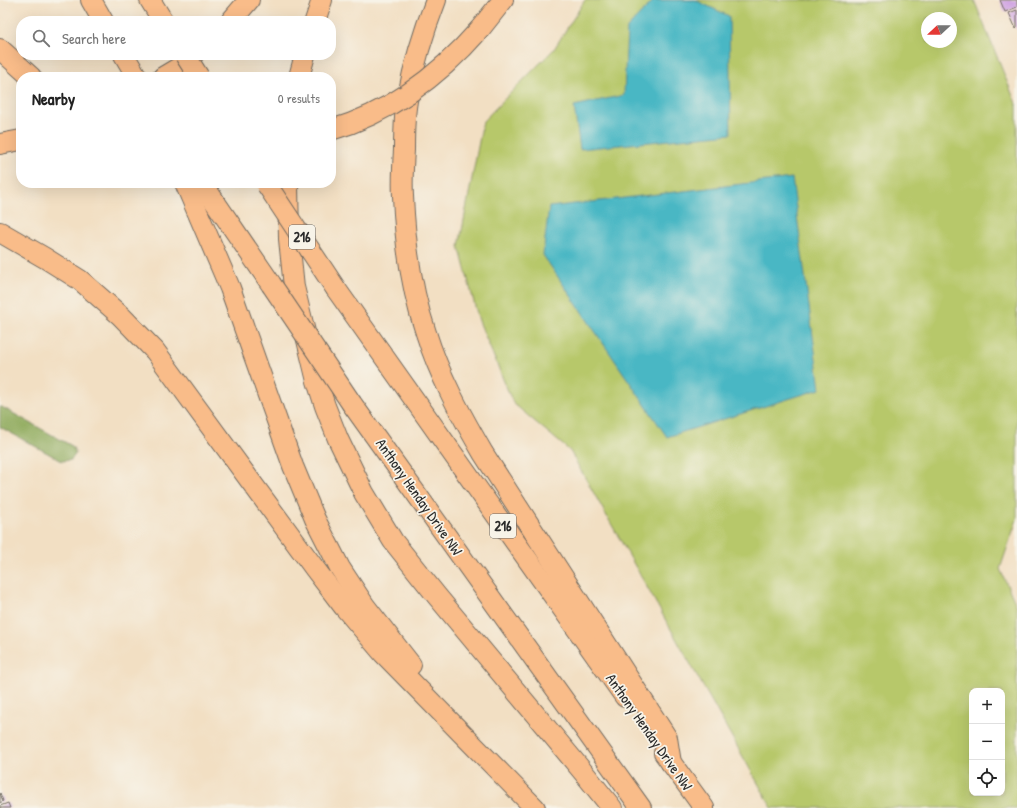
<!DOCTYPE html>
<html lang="en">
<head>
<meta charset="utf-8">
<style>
  body { margin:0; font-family:"Patrick Hand",sans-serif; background:#f2f2f2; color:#222 }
  .controls { position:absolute; right:12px; bottom:12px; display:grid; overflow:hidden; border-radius:8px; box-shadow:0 4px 16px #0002 }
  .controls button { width:36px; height:36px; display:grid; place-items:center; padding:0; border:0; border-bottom:1px solid #e0e0e0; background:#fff; color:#222; font:20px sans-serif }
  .compass { position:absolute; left:921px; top:12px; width:36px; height:36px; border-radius:50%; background:#fff; box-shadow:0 4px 16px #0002; rotate:248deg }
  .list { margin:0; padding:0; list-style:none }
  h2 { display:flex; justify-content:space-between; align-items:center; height:52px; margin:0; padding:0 16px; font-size:17px }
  h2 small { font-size:13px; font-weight:400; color:#767676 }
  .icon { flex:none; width:22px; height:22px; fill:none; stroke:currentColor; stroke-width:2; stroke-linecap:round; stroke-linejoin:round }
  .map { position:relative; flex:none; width:1017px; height:808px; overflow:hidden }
  .search { position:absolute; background:#fff; box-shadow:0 4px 16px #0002; left:16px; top:16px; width:320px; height:44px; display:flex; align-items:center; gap:10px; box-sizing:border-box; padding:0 14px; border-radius:16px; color:#767676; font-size:15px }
  .panel { position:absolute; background:#fff; box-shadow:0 4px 16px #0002; left:16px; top:72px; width:320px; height:116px; border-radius:16px }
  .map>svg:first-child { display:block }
  .green { fill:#b7c86a; stroke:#717a4a; fill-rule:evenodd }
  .forest { fill:#91ac5e; stroke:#5e6c44 }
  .water { fill:#4ab7c4; stroke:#3a7178 }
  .building { fill:#cd9ee2 }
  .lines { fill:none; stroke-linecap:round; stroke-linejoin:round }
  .highway-casing { stroke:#716a60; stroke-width:22 }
  .highway { stroke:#f9bc89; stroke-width:20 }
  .highway-bridge-casing { stroke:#716a60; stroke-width:22; stroke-linecap:butt }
  .highway-bridge { stroke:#f9bc89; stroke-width:20 }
  .labels { text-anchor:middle; stroke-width:3.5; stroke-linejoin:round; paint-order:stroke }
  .shield { fill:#f7f3e8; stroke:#686764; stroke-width:1 }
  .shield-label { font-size:14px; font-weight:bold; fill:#2b2b2b }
  .street-label { font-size:15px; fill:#2b2b2b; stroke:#f7f3e8 }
</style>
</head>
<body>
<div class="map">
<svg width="1017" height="808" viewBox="0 0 1017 808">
  <rect width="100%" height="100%" fill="#f7f3e8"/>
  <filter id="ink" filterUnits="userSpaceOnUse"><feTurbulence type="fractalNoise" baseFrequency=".025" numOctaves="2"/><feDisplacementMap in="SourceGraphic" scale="8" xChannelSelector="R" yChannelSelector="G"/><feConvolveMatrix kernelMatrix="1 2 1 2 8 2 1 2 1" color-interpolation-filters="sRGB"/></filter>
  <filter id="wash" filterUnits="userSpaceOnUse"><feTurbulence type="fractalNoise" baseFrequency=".012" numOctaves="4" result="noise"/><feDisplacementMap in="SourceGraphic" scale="16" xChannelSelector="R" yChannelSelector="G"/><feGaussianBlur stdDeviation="0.9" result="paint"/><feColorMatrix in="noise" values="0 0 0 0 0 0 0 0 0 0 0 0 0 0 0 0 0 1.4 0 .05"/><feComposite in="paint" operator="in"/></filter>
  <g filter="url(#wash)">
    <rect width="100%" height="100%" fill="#f2dfc3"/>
    <!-- green -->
    <path class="green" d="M585,0h389l43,106v413l-17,50 17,38v201h-245l-202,-357 -57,-48 -34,-82 -20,-75 24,-125 71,-72zM927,18h24v24h-24zM972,691h30v102h-30z"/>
    <!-- forest -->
    <path class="forest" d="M0,406l72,40 4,7 -5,7 -9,1 -62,-34z"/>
    <!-- water -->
    <g class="water">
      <path d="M654,0h41l34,16 2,118 -151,15 -6,-43 50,-11 3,-67z"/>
      <path d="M792,178l28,211 -153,48 -124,-182 6,-48z"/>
    </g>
    <g id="blocks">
      <!-- building -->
      <g class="building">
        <path d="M1000,0h17v7l-12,5z"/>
        <path d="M1017,10v18l-1,1 -7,-16z"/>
        <path d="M0,793l3,8 -3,2z"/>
        <path d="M8,803l2,5h-10v-2z"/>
      </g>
    </g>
  </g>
  <g filter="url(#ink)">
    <use href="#blocks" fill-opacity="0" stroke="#716a60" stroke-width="1"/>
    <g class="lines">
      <!-- highway casing -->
      <g class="highway-casing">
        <g id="highway">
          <path d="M91,0l12,21"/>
          <path d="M150,0l13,21"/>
          <path d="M436,0c-12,31 -22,63 -28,96 -4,17 -4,37 -4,54 -1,15 -2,31 -1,46 2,46 8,93 23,137 13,42 35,82 57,120l184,285 4,25"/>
          <path d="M231,21l18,-21"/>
          <path d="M315,21l7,-21"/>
          <path d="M480,29l23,-29"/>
          <path d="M0,49l31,28"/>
          <path d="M124,55l13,22"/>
          <path d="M163,77l15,-9 15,-13"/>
          <path d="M299,77l6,-22"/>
          <path d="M0,144l21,-4"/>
          <path d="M185,183l45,105 63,178 22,53 25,49 25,38 46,59"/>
          <path d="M202,183l69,101"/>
          <path d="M288,183l1,56 5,48 23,94 8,25 13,33 26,54 29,48 43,54 148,178 28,35"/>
          <path d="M0,232l45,26 35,22 41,36 34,35 160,218 29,38 39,46 152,155"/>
          <path d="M336,289l289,408"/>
          <path d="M352,404l289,404"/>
          <path d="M664,753l40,55"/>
        </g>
      </g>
      <!-- highway -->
      <use href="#highway" class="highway"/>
      <!-- highway-bridge casing -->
      <g class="highway-bridge-casing">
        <g id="highway-bridge">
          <path d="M185,55l14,22"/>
          <path d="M331,130c59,-17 109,-55 149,-101"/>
          <path d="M267,185l69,104"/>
          <path d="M271,284l81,120"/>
        </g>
      </g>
      <!-- highway-bridge -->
      <use href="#highway-bridge" class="highway-bridge"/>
    </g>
  </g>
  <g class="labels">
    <!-- shield labels -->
    <g class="shield">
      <rect x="289" y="225" width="26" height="24" rx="3"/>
      <rect x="490" y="514" width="26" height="24" rx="3"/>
    </g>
    <g class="shield-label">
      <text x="302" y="242">216</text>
      <text x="503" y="531">216</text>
    </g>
    <!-- street labels -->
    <g class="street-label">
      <text transform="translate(419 497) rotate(55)" y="5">Anthony Henday Drive NW</text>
      <text transform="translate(649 732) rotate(55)" y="5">Anthony Henday Drive NW</text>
    </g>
  </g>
</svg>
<div class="controls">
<button>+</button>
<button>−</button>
<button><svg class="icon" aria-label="locate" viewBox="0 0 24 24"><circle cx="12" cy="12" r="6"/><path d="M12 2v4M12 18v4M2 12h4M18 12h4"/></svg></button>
</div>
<svg class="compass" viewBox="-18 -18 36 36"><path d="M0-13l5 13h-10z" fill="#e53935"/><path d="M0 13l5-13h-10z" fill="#767676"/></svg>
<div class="search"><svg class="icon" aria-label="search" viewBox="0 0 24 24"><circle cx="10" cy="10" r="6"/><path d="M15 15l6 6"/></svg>Search here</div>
<section class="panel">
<h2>Nearby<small>0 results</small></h2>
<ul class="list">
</ul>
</section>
</div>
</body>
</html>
